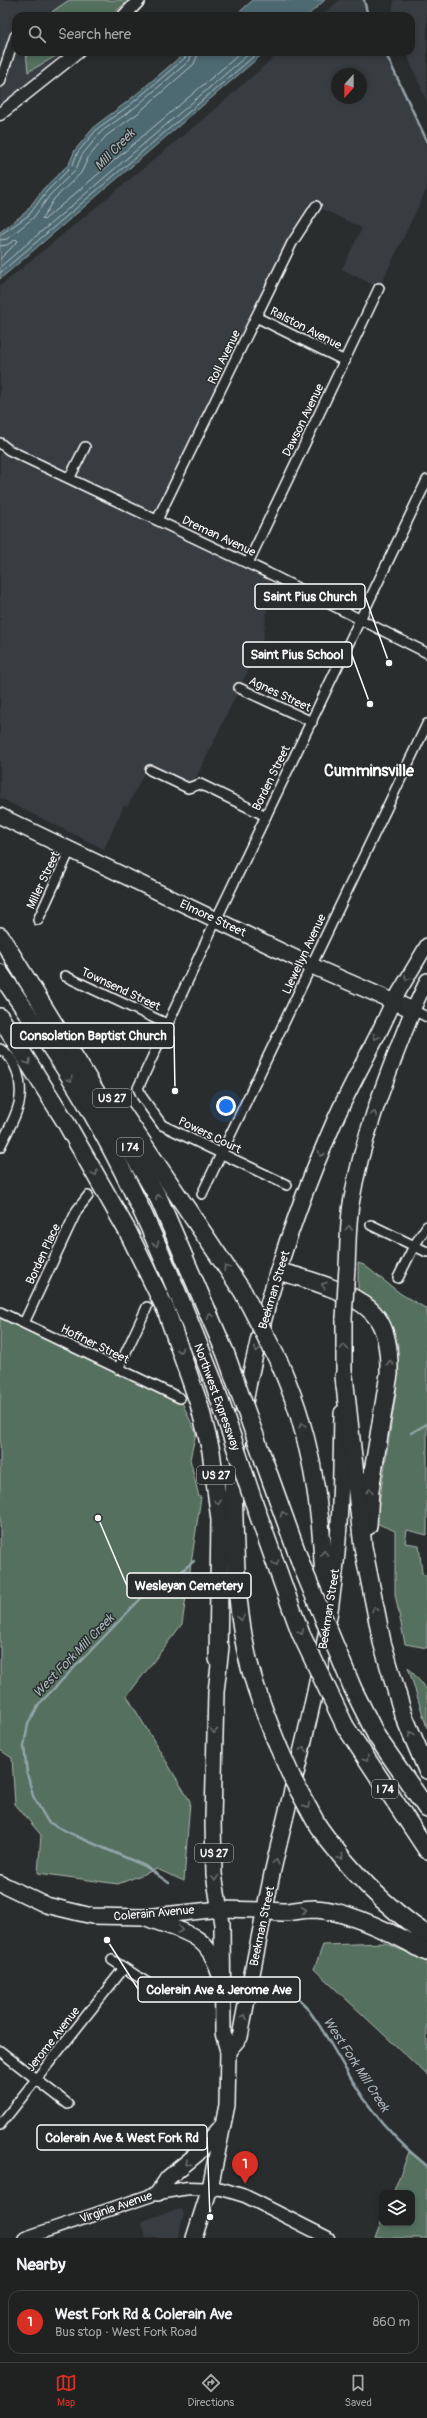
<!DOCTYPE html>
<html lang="en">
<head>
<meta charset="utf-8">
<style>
  body { margin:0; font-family:Pangolin,sans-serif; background:#282a2a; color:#f1f3f6 }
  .controls { position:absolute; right:12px; bottom:12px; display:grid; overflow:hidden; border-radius:8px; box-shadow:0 2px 6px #0003 }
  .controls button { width:36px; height:36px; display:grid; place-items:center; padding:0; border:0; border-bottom:1px solid #3d3f40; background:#202222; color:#f1f3f6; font:20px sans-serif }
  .compass { position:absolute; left:331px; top:68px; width:36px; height:36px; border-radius:50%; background:#202222; box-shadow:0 2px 6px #0003; rotate:201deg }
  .you { position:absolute; left:226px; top:1106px; width:14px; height:14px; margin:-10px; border:3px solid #fff; border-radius:50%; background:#1a73e8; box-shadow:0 0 0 6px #1a73e833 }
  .badge { display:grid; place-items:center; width:26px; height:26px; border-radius:50%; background:#d93025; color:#fff; font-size:13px; font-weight:700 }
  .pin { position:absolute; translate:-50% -33px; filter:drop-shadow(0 1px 2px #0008) }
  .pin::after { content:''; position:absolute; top:21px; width:14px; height:12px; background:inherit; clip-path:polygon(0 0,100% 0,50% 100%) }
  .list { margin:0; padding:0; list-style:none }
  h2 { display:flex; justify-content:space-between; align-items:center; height:52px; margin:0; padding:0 16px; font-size:17px }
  h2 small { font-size:13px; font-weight:400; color:#a2a4a5 }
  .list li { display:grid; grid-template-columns:26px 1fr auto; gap:12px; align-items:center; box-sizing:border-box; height:64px; margin:0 8px 8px; padding:0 8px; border:1px solid #3d3f40; border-radius:12px }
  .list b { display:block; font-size:15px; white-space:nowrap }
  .list p { margin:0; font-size:13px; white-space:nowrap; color:#a2a4a5 }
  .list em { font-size:13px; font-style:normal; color:#a2a4a5 }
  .icon { flex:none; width:22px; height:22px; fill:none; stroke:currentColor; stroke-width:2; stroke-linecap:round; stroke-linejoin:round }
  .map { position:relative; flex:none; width:427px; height:2238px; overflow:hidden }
  .search { position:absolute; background:#202222; box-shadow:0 2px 6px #0003; left:12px; right:12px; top:12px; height:44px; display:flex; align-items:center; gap:10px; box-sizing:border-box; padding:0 14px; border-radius:12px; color:#a2a4a5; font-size:15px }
  .sheet { height:124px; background:#202222 }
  nav { display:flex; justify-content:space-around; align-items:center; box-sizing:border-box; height:56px; border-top:1px solid #3d3f40; background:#202222; font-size:11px; color:#a2a4a5 }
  nav a { display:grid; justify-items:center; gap:2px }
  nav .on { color:#d93025 }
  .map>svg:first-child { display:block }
  .built { fill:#383d43; fill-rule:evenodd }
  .green { fill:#546f5e; stroke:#aab7ae }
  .water { fill:#4d6972; stroke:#94a5aa }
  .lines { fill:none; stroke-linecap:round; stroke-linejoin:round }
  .shore { stroke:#b8c3c7; stroke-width:1 }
  .stream { stroke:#94a5aa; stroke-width:2.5 }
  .minor-casing { stroke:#fff; stroke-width:12 }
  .tertiary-casing { stroke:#fff; stroke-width:15 }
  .secondary-casing { stroke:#fff; stroke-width:16 }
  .primary-casing { stroke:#fff; stroke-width:18 }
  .motorway-casing { stroke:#fff; stroke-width:20 }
  .minor { stroke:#2a2d2e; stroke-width:9 }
  .tertiary { stroke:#2a2d2e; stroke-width:12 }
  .secondary { stroke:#2a2d2e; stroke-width:13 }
  .primary { stroke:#2a2d2e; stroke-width:15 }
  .motorway { stroke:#2a2d2e; stroke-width:17 }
  .primary-bridge-casing { stroke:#fff; stroke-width:18; stroke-linecap:butt }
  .motorway-bridge-casing { stroke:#fff; stroke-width:20; stroke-linecap:butt }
  .primary-bridge { stroke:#2a2d2e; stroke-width:15 }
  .motorway-bridge { stroke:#2a2d2e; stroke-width:17 }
  .oneway { stroke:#6a6c6d }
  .labels { text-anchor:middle; stroke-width:3; stroke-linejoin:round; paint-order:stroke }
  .shield { fill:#2a2d2e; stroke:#bfc0c0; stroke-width:1 }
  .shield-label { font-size:11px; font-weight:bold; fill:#fff }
  .street-label { font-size:12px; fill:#fff; stroke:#2a2d2e }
  .water-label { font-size:13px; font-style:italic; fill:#a6b4b8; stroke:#2a2d2e }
  .district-label { font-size:16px; font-weight:bold; fill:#fff; stroke:#2a2d2e }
  .leader { fill:none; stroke:#fff; stroke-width:1.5 }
  .callout-dot { fill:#fff; stroke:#2a2d2e; stroke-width:1.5 }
  .callout { fill:#2a2d2e; stroke:#fff; stroke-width:1.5 }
  .callout-label { font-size:13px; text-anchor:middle; font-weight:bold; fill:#fff }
</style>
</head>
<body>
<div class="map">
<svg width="427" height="2238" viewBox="0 0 427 2238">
  <rect width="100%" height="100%" fill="#2a2d2e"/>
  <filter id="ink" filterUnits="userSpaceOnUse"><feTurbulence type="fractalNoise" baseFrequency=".025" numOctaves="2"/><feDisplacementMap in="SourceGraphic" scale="8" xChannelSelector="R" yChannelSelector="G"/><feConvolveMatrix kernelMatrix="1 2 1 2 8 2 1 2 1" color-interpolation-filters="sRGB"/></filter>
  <g filter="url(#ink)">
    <!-- built -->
    <g class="built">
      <path d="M0,0h139l-15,16h-108v36h62l-78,62z"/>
      <path d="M340,0h24l4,16h-47z"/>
      <path d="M394,0h33v102l-21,-50h5v-36h-19z"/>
      <path d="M280,52h105l42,89v47l-48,100 -37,-19 20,-41 -46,-22 -15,21 -144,293 114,54 -8,65 -65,135 -10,14 -38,-18 -7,5 -16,32 -3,-2 -20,44 -104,-51v-512l207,-170zM337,74h24v24h-24z"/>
      <path d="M182,2209l2,5 -6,24h-32l-4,-11 1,-6 24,-9z"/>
    </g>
    <!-- green -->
    <g class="green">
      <path d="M69,0h60l-18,16h-62l4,-5z"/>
      <path d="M26,52h37l-35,20z"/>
      <path d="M358,1263l6,2 37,29 26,15v226l-20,-5 -2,13 14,2 3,28 5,4v71l-22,-4 -10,-50v-63l-19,-8 20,-130 2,-48 -11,-28 -29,-26z"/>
      <path d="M0,1312l180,86 16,35 -6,26 9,38h2l-19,127 -55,72 63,105 -6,80 -27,-12 -39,15 -80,-11 3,-38 -26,-31 -3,-46 -12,-8z"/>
      <path d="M408,1667l19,23v38z"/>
      <path d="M385,1943l42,18v114l-113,-106 9,-24z"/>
      <path d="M409,2152l18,14v72h-52l7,-18v3h30v-30h-19z"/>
    </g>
    <!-- water -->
    <g class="water">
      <path d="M253,0h72l-18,16h-72z"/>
      <path d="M186,52h79l-265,227v-47l26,-20 17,-23 26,-25 6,-14 21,-25 31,-23z"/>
    </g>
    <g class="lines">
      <!-- shore -->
      <g class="shore">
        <path d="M199,52l-5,12 -57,50 -31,22 -18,22 -7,15 -27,26 -12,20 2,1 198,-168"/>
        <path d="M0,235l29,-20 17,-23 26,-26 6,-14 20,-24 32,-23 56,-48 1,-5"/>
        <path d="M0,240l7,-1 26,-21 17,-23 26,-26 6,-14 20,-24 31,-22 56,-48 4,-9"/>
        <path d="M0,246l7,-1 9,-6 2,2 -18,18"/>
        <path d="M0,267l251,-215"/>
        <path d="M0,273l259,-221"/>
      </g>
      <!-- stream -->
      <g class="stream">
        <path d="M364,0l4,16"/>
        <path d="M385,52l42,89"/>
        <path d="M411,1433l16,-9"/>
        <path d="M169,1883l-24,-17 -69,-30 -28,-14 -15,-26 -6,-23 -3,-27 4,-22 12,-21 113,-117 24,-11 17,-14"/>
        <path d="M289,1988c35,33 52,81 81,119 16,22 36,42 57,59"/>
      </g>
      <!-- minor casing -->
      <g class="minor-casing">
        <g id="minor">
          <path d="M0,82l15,-46"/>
          <path d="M256,317l89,44"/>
          <path d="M0,443l9,7 259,123 159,80"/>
          <path d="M70,477l15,-30"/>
          <path d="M157,520l135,-277 24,-37"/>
          <path d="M248,563l131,-275"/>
          <path d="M239,688l73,34"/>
          <path d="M150,770l38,18 12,-4 66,32"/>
          <path d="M38,920l32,-70"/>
          <path d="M65,976l102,48"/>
          <path d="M413,1010l14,7"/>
          <path d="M0,1049c9,5 13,12 17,22 10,31 -4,48 -17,76"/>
          <path d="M287,1185l-125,-60 -20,-28 -4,-9 78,-168 211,-440"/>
          <path d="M202,1194l225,-470"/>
          <path d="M371,1225l56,27"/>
          <path d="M398,1278l16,-32 13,-20"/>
          <path d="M0,1312l180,86"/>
          <path d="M24,1323l53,-113 11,-14"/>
          <path d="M118,1369l29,-62"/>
          <path d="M112,1960l39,25"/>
          <path d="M0,2051l68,53"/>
          <path d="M0,2125l124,-157"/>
        </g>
      </g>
      <!-- tertiary casing -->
      <g class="tertiary-casing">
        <g id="tertiary">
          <path d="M124,16l15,-16"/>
          <path d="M0,114l78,-62"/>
          <path d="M25,2238l133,-45 30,-5 34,1 23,7 83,42"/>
        </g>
      </g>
      <!-- secondary casing -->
      <g class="secondary-casing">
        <g id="secondary">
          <path d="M393,1002l34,-57"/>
          <path d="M413,1010l14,-30"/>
        </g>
      </g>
      <!-- primary casing -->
      <g class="primary-casing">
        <g id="primary">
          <path d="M0,816l312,150 101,44c-25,63 -51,126 -62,194 -3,20 -3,42 -4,63"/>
          <path d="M344,1387v-68"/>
          <path d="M237,1452c15,-111 50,-223 95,-325 18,-43 43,-82 61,-125"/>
          <path d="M0,1883l46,22 46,11 52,1 76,-8 46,1"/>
          <path d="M144,1917c35,15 63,13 75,56"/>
          <path d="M228,2051l12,-14c10,-55 21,-109 32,-163 22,-97 50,-193 62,-293 7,-55 7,-112 8,-168"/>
          <path d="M158,2193l10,-15 29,-24 26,-29"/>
          <path d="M194,2238l16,-50 17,-83 1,-54 -5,-18 -1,-109 -8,-50 -1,-54 3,-128 5,-45"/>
        </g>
      </g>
      <!-- motorway casing -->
      <g class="motorway-casing">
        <g id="motorway">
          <path d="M0,936l104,169 55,94 66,153"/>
          <path d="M0,973c30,45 64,90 90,137 50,87 87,180 124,273"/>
          <path d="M0,1017l65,104 63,111 38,78 33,94 12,47 9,69 -2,139"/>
          <path d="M115,1102l128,190"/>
          <path d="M279,1272c17,3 33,9 50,15 47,18 61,35 60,87l-19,116 -2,36"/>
          <path d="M280,1364c7,17 14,34 19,51 21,68 25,136 26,207"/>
          <path d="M344,1376l19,171 19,95 21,72 24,56"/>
          <path d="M264,1461l37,103"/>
          <path d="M233,1481c2,64 1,135 20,197 7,23 16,46 25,68"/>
          <path d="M253,1500l34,96"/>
          <path d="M353,1689l24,48 50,72"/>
          <path d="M345,1726l82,124"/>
          <path d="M318,1826c30,43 65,79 109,109"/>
          <path d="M266,1910c21,5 30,-1 49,-1 33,1 83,27 112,43"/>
        </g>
      </g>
      <!-- minor -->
      <use href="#minor" class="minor"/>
      <!-- tertiary -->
      <use href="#tertiary" class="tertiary"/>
      <!-- secondary -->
      <use href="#secondary" class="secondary"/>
      <!-- primary -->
      <use href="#primary" class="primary"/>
      <!-- motorway -->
      <use href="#motorway" class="motorway"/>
      <!-- primary-bridge casing -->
      <g class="primary-bridge-casing">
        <path id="primary-bridge" d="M344,1319l3,-52"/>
      </g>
      <!-- motorway-bridge casing -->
      <g class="motorway-bridge-casing">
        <g id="motorway-bridge">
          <path d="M243,1292l37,72"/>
          <path d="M225,1352l39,109"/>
          <path d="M214,1383l39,117"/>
          <path d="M301,1564l52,125"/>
          <path d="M287,1596l14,38 44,92"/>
          <path d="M278,1746l15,34 25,46"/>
        </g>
      </g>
      <!-- primary-bridge -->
      <use href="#primary-bridge" class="primary-bridge"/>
      <!-- motorway-bridge -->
      <use href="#motorway-bridge" class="motorway-bridge"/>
    </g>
    <!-- one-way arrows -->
    <defs><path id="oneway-chevron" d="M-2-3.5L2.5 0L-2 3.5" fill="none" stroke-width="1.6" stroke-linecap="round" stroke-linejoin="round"/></defs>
    <g class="oneway">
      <use href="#oneway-chevron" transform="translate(407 978) rotate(121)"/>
      <use href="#oneway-chevron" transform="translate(376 1037) rotate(117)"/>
      <use href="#oneway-chevron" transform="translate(28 1062) rotate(58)"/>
      <use href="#oneway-chevron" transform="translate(70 1079) rotate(57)"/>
      <use href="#oneway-chevron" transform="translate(374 1114) rotate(-74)"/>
      <use href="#oneway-chevron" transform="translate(321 1154) rotate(112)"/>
      <use href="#oneway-chevron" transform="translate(95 1173) rotate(61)"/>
      <use href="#oneway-chevron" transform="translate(158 1197) rotate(-118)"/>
      <use href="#oneway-chevron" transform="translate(349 1228) rotate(-85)"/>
      <use href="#oneway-chevron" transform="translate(156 1244) rotate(70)"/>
      <use href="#oneway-chevron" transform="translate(226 1268) rotate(-124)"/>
      <use href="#oneway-chevron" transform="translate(324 1285) rotate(-159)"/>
      <use href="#oneway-chevron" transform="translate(210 1316) rotate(-113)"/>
      <use href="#oneway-chevron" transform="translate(344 1347) rotate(-90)"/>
      <use href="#oneway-chevron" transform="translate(257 1349) rotate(104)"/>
      <use href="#oneway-chevron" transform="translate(180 1350) rotate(70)"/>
      <use href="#oneway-chevron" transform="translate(390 1363) rotate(-90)"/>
      <use href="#oneway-chevron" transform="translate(302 1425) rotate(-105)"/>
      <use href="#oneway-chevron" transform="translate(370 1491) rotate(-84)"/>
      <use href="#oneway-chevron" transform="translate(218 1502) rotate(85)"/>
      <use href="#oneway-chevron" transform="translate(283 1514) rotate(-110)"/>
      <use href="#oneway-chevron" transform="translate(324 1553) rotate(-93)"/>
      <use href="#oneway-chevron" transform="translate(276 1563) rotate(71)"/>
      <use href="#oneway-chevron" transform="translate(375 1609) rotate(-101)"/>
      <use href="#oneway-chevron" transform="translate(241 1618) rotate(80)"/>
      <use href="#oneway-chevron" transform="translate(301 1632) rotate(68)"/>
      <use href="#oneway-chevron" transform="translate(214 1731) rotate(92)"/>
      <use href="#oneway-chevron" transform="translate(411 1734) rotate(-112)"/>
      <use href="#oneway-chevron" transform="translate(303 1749) rotate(-77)"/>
      <use href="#oneway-chevron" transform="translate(366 1759) rotate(57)"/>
      <use href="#oneway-chevron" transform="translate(307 1806) rotate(61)"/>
      <use href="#oneway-chevron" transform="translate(341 1857) rotate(50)"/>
      <use href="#oneway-chevron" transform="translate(276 1862) rotate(-75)"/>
      <use href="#oneway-chevron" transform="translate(215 1878) rotate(82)"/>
      <use href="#oneway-chevron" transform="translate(304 1910) rotate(-7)"/>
      <use href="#oneway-chevron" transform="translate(180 1930) rotate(13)"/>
      <use href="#oneway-chevron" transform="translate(244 2017) rotate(-80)"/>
      <use href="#oneway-chevron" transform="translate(188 2163) rotate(137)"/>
    </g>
  </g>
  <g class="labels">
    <!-- shield labels -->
    <g class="shield">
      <rect x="93" y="1089" width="38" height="18" rx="3"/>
      <rect x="117" y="1138" width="26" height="18" rx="3"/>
      <rect x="197" y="1466" width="38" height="18" rx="3"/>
      <rect x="372" y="1780" width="26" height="18" rx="3"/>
      <rect x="195" y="1844" width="38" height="18" rx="3"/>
    </g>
    <g class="shield-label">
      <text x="112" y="1102">US 27</text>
      <text x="130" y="1151">I 74</text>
      <text x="216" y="1479">US 27</text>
      <text x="385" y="1793">I 74</text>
      <text x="214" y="1857">US 27</text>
    </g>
    <!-- street labels -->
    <g class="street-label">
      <text transform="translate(306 328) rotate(27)" y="4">Ralston Avenue</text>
      <text transform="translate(224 357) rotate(-64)" y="4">Roll Avenue</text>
      <text transform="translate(303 420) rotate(-64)" y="4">Dawson Avenue</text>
      <text transform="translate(219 536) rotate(25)" y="4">Dreman Avenue</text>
      <text transform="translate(280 694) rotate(25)" y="4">Agnes Street</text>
      <text transform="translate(271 778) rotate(-64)" y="4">Borden Street</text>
      <text transform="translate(43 880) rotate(-65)" y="4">Miller Street</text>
      <text transform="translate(213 918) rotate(25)" y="4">Elmore Street</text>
      <text transform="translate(304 954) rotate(-65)" y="4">Llewellyn Avenue</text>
      <text transform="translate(121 989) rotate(25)" y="4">Townsend Street</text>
      <text transform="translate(210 1135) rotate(26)" y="4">Powers Court</text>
      <text transform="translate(43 1254) rotate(-65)" y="4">Borden Place</text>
      <text transform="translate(274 1290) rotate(-73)" y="4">Beekman Street</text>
      <text transform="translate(95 1344) rotate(26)" y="4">Hoffner Street</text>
      <text transform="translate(217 1397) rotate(70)" y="4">Northwest Expressway</text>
      <text transform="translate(329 1609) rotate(-81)" y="4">Beekman Street</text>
      <text transform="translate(154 1913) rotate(-5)" y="4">Colerain Avenue</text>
      <text transform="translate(262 1926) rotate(-78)" y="4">Beekman Street</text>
      <text transform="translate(53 2039) rotate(-52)" y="4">Jerome Avenue</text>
      <text transform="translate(116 2207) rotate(-19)" y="4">Virginia Avenue</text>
    </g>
    <!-- water labels -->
    <g class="water-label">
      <text transform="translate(114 149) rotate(-46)" y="5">Mill Creek</text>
      <text transform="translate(73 1655) rotate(-46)" y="5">West Fork Mill Creek</text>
      <text transform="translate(357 2064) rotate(57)" y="5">West Fork Mill Creek</text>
    </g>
    <!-- district labels -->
    <g class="district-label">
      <text x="369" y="776">Cumminsville</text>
    </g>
  </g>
  <!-- callouts -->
  <path class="leader" d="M389 663L365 596M370 704L352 655M175 1091L174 1036M98 1518L127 1586M107 1940L138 1989M210 2217L207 2137"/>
  <g class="callout-dot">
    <circle cx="389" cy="663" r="4"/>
    <circle cx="370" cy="704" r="4"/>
    <circle cx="175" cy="1091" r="4"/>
    <circle cx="98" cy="1518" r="4"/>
    <circle cx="107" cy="1940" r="4"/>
    <circle cx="210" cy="2217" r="4"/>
  </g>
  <g class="callout">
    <rect x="255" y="584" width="110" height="25" rx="4"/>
    <rect x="243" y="642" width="109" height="25" rx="4"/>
    <rect x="11" y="1023" width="163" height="25" rx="4"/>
    <rect x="127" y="1573" width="124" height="25" rx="4"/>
    <rect x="138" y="1977" width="162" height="25" rx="4"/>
    <rect x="37" y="2125" width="170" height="25" rx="4"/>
  </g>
  <g class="callout-label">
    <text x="310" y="601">Saint Pius Church</text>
    <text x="297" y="659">Saint Pius School</text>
    <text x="93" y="1040">Consolation Baptist Church</text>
    <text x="189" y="1590">Wesleyan Cemetery</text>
    <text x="219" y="1994">Colerain Ave &amp; Jerome Ave</text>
    <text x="122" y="2142">Colerain Ave &amp; West Fork Rd</text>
  </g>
</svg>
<div class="controls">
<button><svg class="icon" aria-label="layers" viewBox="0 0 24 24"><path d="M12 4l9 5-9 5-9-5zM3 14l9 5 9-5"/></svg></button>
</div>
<svg class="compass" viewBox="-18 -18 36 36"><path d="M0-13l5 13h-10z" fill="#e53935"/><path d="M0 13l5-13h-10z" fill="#a2a4a5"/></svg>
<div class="you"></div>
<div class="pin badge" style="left:245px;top:2184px">1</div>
<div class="search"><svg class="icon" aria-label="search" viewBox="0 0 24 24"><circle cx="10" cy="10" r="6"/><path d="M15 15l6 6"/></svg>Search here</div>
</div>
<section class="sheet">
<h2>Nearby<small></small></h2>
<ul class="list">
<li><span class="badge">1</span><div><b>West Fork Rd &amp; Colerain Ave</b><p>Bus stop · West Fork Road</p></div><em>860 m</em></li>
</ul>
</section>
<nav>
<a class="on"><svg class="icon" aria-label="map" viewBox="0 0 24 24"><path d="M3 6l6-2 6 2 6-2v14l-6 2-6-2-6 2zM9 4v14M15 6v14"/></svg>Map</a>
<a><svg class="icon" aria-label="directions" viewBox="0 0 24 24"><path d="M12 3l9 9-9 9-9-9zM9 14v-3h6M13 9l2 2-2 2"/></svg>Directions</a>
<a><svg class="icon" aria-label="saved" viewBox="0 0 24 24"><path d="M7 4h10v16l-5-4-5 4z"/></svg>Saved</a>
</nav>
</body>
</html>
